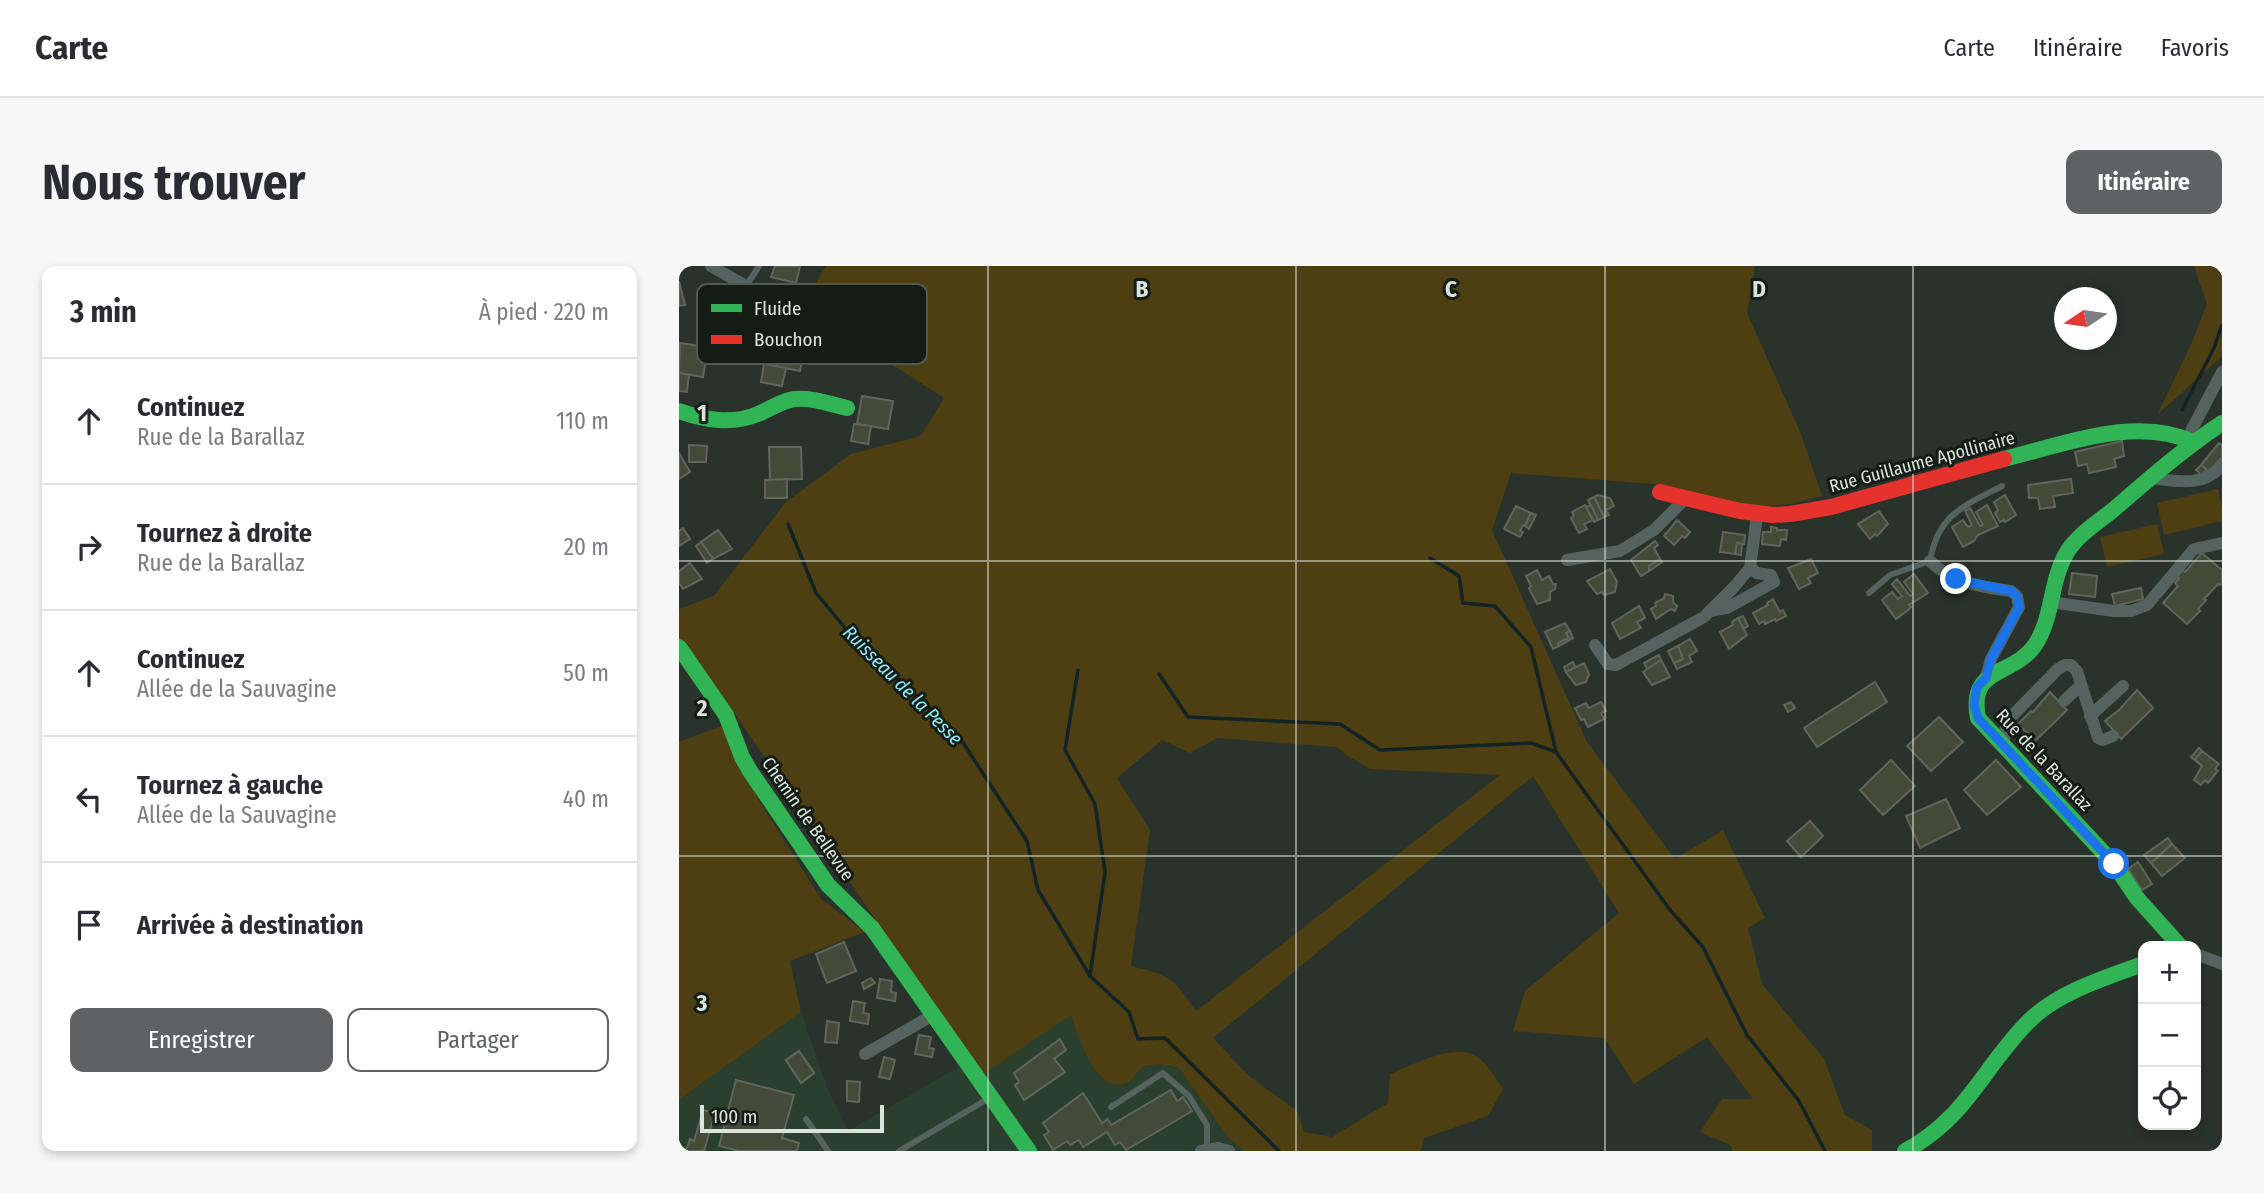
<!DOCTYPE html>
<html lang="fr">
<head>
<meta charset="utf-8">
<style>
  body { margin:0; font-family:"Fira Sans Condensed",sans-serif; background:#f7f7f7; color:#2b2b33 }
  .controls { position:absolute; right:21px; bottom:21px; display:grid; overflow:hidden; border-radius:14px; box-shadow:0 4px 10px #0003 }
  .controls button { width:63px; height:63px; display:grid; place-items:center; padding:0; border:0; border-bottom:2px solid #e1e1e2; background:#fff; color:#2b2b33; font:35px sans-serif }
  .compass { position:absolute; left:1375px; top:21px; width:63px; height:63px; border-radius:50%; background:#fff; box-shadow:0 4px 10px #0003; rotate:257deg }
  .scale { position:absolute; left:21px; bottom:18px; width:184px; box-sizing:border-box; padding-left:7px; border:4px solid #d9e4da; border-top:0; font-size:19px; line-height:24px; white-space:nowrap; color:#d9e4da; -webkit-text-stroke:5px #151c15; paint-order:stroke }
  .stop { position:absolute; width:21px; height:21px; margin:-16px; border:5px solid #1a73e8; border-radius:50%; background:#fff }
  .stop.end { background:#1a73e8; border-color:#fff; box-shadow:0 2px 7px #0008 }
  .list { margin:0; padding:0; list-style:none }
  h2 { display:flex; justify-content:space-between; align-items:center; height:91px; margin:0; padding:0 28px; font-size:30px }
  h2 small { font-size:23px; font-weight:400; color:#7c7c81 }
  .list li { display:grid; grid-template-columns:46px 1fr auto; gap:21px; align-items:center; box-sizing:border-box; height:126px; padding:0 28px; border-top:2px solid #e1e1e2 }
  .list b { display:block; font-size:26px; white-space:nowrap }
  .list p { margin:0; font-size:23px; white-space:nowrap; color:#7c7c81 }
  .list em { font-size:23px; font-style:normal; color:#7c7c81 }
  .actions { display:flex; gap:14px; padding:21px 28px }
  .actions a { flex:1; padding:16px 0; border:2px solid #5e6263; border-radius:14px; text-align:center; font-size:24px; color:#5e6263 }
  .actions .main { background:#5e6263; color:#fff }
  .icon { flex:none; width:38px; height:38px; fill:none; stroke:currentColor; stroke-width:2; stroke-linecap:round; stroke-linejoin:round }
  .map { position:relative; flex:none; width:1543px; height:885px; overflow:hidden; border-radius:14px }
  header { display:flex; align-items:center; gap:42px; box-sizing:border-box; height:98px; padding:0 35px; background:#fff; border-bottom:2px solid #e1e1e2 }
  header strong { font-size:33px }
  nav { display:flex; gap:38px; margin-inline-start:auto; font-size:24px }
  .intro { display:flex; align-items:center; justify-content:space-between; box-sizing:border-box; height:168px; padding:0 42px }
  h1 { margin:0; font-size:49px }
  .button { padding:18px 32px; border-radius:14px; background:#5e6263; color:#fff; font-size:24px; font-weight:700 }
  main { display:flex; gap:42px; padding:0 42px }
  aside { flex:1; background:#fff; border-radius:14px; box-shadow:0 4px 10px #0003 }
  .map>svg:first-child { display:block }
  .built { fill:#2a3f2d }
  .green { fill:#4d3f12; fill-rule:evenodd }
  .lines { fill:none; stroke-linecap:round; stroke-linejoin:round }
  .stream { stroke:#122425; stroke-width:3.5 }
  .building { fill:#434a38; stroke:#5f655c; stroke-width:2 }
  .lane { stroke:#54635f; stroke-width:6 }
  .street { stroke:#54635f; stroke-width:12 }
  .fast { stroke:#30b455; stroke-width:16 }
  .jam { stroke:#e5322d; stroke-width:16 }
  .route { stroke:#1a73e8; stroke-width:9 }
  .grid { fill:none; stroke:#d9e4da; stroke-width:2; stroke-opacity:0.55 }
  .labels { text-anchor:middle; stroke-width:6; stroke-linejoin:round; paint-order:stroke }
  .street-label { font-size:18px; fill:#d9e4da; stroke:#151c15 }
  .water-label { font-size:19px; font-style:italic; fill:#8eeaf7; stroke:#151c15 }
  .key { fill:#151c15; stroke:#505850; stroke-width:2 }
  .key-label { font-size:19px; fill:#d9e4da }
  .grid-label { font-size:23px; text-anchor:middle; font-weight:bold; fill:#d9e4da; stroke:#151c15; stroke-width:6; stroke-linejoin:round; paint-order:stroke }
</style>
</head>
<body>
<header>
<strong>Carte</strong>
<nav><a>Carte</a><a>Itinéraire</a><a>Favoris</a></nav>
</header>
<div class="intro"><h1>Nous trouver</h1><a class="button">Itinéraire</a></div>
<main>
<aside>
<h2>3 min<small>À pied · 220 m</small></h2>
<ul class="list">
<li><svg class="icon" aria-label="ahead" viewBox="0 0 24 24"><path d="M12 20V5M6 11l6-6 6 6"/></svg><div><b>Continuez</b><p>Rue de la Barallaz</p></div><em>110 m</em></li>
<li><svg class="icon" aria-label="right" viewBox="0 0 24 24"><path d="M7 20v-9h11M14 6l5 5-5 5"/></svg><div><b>Tournez à droite</b><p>Rue de la Barallaz</p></div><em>20 m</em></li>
<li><svg class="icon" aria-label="ahead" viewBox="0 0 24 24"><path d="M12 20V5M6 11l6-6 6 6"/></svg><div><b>Continuez</b><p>Allée de la Sauvagine</p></div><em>50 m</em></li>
<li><svg class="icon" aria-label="left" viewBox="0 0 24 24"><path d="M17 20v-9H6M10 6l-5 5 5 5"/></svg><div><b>Tournez à gauche</b><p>Allée de la Sauvagine</p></div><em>40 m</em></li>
<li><svg class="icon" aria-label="arrive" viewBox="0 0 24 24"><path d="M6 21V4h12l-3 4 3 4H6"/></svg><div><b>Arrivée à destination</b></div></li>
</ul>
<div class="actions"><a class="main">Enregistrer</a><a>Partager</a></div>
</aside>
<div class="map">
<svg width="1543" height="885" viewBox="0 0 1543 885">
  <rect width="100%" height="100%" fill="#2a332b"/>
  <!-- built -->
  <path class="built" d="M122,746l27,78 20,41 119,-69 104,-47 14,38 45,28 12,-13 11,-4 26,4 48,68 17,15h-565v-51z"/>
  <!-- green -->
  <g class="green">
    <path d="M147,0h929l-8,47 54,121 21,62 -31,8 -38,3 -99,-23 -143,-11 -19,57 95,212 88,117 48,-29 42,88 -17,10 14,56 62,75 21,56 27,15v21h-139l-3,-6 -30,-13 22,-33h31l-46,-62 -73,47 -29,-46 -92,-7 12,-40 94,-78 -86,-137 -320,262 36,38 48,35 7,21 28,5 56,-34 2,-29c23,-9 67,-34 89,-16 10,9 17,20 24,31l-15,27 -64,22 -3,13h-177l-17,-15 -48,-68c-12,-2 -28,-7 -38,1 -4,3 -7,10 -11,12 -33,20 -52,-46 -59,-66l-89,60 -251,-367 -52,-61v-38l35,-13 71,-93 66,-49 70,-18 23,-38 -142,-92zM538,472l120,9 11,9 22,13 130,6 -304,236c-23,-33 -26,-36 -65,-45l19,-136 -33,-52 45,-38 28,13z"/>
    <path d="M1515,0h28v90l-65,59 33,-68 17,-43z"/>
    <path d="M1539,223l4,19v13l-58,14 -7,-32z"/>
    <path d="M1478,258l7,30 -57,13 -7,-30z"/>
    <path d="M43,460l36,73 63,100 44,33 -75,29 11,51 -122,88v-358z"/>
  </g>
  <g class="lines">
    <!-- stream -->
    <g class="stream">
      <path d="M1541,0l2,8"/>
      <path d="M1503,144l32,-62 8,-23"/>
      <path d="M109,258l28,69 34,41 108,101 69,106 11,49 52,86 39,36 9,27 27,-1 114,113"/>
      <path d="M751,292l29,18 4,27 32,3 36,41 25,105"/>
      <path d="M399,404l-13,80 30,54 10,68 -15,104"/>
      <path d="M480,408l29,43 152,7 40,26 151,-7 25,9 114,158 33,37 44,88 52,66 26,50"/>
    </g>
  </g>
  <!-- building -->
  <g class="building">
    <path d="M96,0h25l-4,17 -25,-6z"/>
    <path d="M0,15l6,24 -6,1z"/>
    <path d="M96,68l31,5 -6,32 -30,-6z"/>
    <path d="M1,77l28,4 -5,30 -24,-4z"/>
    <path d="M85,98l22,4 -4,18 -21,-4z"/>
    <path d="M0,107l10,2 -2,17 -8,-1z"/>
    <path d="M183,130l31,5 -5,28 -31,-5z"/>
    <path d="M175,158l17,2 -3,18 -17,-3z"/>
    <path d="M1443,175l2,15 -10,3 2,8 -27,6 -2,-9 -9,2 -3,-14z"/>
    <path d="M1540,177l3,2v12l-13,15 -8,-7z"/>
    <path d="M10,179l18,1 -1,16h-17z"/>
    <path d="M90,181h32l1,32 -32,1z"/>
    <path d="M0,187l11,19 -11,7z"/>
    <path d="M1522,199l6,5 -5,5 -6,-5z"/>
    <path d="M108,213v19h-22v-18z"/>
    <path d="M1392,213l2,14 -20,3 2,11 -15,2 -2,-11h-9l-1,-13z"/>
    <path d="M919,229l12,3 4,8 -8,4 3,5 -5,2 -10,-20z"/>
    <path d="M1326,229l11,20 -11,7 -1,-2 -4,2 -5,-9 3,-3 -4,-8z"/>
    <path d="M915,231l10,20 -6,3 -10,-20z"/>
    <path d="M906,239l8,15 -9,4 3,5 -8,4 -8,-15 3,-2 -2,-4z"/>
    <path d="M912,239l7,15 -4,2 -8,-15z"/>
    <path d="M1308,239l11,21 -20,9 -4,6 -11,6 -11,-20 11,-7 5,7 4,-2 -7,-14 5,-3 10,18 3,-1 -7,-13z"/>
    <path d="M837,240l15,7 -6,13 -2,-1 -3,6 3,1 -3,5 -16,-8z"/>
    <path d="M1200,245l9,13 -11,12 -2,-2 -5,5 -12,-15z"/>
    <path d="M852,247l5,2 -7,14 -4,-3z"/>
    <path d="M998,254l13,12 -5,6 -3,-2 -8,9 -10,-9z"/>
    <path d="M1092,261l6,1v2h10l-1,10 -5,-1 -1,7 -18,-2 1,-12h8z"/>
    <path d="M4,262l7,11 -11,7v-15z"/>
    <path d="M39,264l14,19 -19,10 -12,-17z"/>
    <path d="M1044,266l22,3 -1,9 -7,-1 -2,11 -15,-2z"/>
    <path d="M976,275l3,4 -4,3 6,11 -11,7v5l-8,5 -10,-16z"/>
    <path d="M22,276l12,17 -6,4 -11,-17z"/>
    <path d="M1058,277l5,1 -1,11 -6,-1z"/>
    <path d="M1523,287l20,17v13l-2,2 -2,-1 -14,15 2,1 -8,9 2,2 -13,13 -24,-21 15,-17 -3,-3 4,-5 -2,-2 5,-7 3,3z"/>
    <path d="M981,293l2,3 -13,9v-5z"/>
    <path d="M1132,293l7,14 -10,5 3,5 -12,6 -11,-21z"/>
    <path d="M11,297l12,16 -19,10 -4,-6v-12z"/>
    <path d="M931,303l7,13 -2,10 -11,3 -2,-3 -5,2 -10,-13z"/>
    <path d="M858,304l5,10 7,-4 4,8h3l-1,5 -5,3v8l-13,4 -8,-16 2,-2 -5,-10z"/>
    <path d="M1393,307l25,3 -2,21 -26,-3z"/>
    <path d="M1235,308l14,19 -19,12 2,2 -4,4 -11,8 -14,-19 10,-8 6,7 4,-3 -10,-12 5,-5 13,17 3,-2 -9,-12z"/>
    <path d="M1462,322l2,11 -28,7 -3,-12z"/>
    <path d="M986,328l8,2v6l4,4 -2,5 -4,-2 -15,10 -5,-10 5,-3 -1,-3 9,-5z"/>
    <path d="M1094,333l7,13 3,-2 3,6 -10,5 -1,-2 -10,5 -1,-3 -5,3 -6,-11 15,-8 -1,-2z"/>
    <path d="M960,340l6,12 -8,4 4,6 -21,11 -8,-16z"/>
    <path d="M1064,350l5,10 -5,3 -5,-11z"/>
    <path d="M1059,352l9,17 -18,14 -9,-17 13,-7 -1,-3z"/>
    <path d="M886,357l5,8 -4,2 3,5 -11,5 1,3 -6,3 -8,-17z"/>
    <path d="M891,365l3,7 -14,8 -1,-3 11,-5 -3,-5z"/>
    <path d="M1011,373l7,12 -8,5 3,6 -15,7 -3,-6 9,-4 -5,-13z"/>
    <path d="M999,380l5,13 -9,4 -6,-12z"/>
    <path d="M980,389l2,5 -14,9 -3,-6z"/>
    <path d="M982,394l9,17 -18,8 -9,-13z"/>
    <path d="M894,396l2,5 -9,5 -2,-5z"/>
    <path d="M905,397l5,11 -3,8 -10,3 -10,-13z"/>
    <path d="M1196,416l12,20 -70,45 -13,-19z"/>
    <path d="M1458,424l16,18 -32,31 -16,-18 14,-11z"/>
    <path d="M1371,426l17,18 -32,31 -17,-17 13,-13 2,1z"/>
    <path d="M922,436l5,9 -5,2 3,6 -16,8 -4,-8 -3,1 -6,-12 11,-5 3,5z"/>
    <path d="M1112,436l4,6 -7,4 -4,-7z"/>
    <path d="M1260,451l24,25 -32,29 -24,-25z"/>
    <path d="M1520,482l3,3 -7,9 -4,-3z"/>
    <path d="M1523,485l17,13 -4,5 3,2 -10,12 -3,-3 -4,5 -7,-5 8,-14 -7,-6z"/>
    <path d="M1212,494l24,26 -32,29 -23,-25z"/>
    <path d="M1317,494l25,27 -34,28 -23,-25z"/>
    <path d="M1267,533l14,29 -40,20 -14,-32z"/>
    <path d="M1131,555l13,15 -22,21 -14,-16z"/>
    <path d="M1489,572l4,6 -21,19 -7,-8z"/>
    <path d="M1493,578l13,14 -23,18 -11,-13z"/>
    <path d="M1459,596l14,22 -10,6 -14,-21z"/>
    <path d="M165,676l12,29 -29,12 -11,-29z"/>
    <path d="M192,712l4,5 -11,6 -2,-6z"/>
    <path d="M201,713l12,2 -1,11 5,1 -1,8 -18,-3z"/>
    <path d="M174,735l12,2 -2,10 6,1 -1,10 -18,-3z"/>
    <path d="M148,755l12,2 -2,20 -12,-1z"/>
    <path d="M240,769l12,2 -2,11 5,1 -2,8 -17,-3z"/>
    <path d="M381,773l6,11 -12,9 11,13 -41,28 -9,-15 4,-3 -5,-9z"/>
    <path d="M120,785l15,22 -13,10 -15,-23z"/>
    <path d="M120,785l15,22 -13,10 -15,-23z"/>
    <path d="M205,791l11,3 -5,19 -11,-2z"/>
    <path d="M57,814l58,15 -12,43 17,5 -2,8h-58l-20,-5z"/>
    <path d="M168,815l13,1 -1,20 -12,-1z"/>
    <path d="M492,824l6,11 6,-4 9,14 -66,39 -6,-8 -5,3 -8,-13 -24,15 -4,-7 -9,5 -3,-4 -14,9 -9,-15 5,-3 -6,-9 40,-30 19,30 6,-4 3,6z"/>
    <path d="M24,844l12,3 -11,38h-18l4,-12 4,2z"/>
  </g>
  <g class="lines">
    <!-- lane -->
    <g class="lane">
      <path d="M67,20l13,-20"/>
      <path d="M1190,327l21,-18 40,-14c8,-47 34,-55 72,-75"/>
      <path d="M432,841l52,-34 26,23 18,29v24"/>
      <path d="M127,853l22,32"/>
      <path d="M220,885l92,-54"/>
    </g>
    <!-- street -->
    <g class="street">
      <path d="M32,0l54,31"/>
      <path d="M1514,176l-1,-13 30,-57"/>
      <path d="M1472,212c25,3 53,10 71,-13"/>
      <path d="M888,294l53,-9 34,-21 33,-33"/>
      <path d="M1251,295c22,22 51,26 81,30l6,5 2,11 -28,52 -5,19"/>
      <path d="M1371,336l64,9h17l16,-6 47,-56 28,-6"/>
      <path d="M1031,345l17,-3 47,-26 -3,-7 -14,-2 -7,-5"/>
      <path d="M916,379l13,19 8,1 88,-48 30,-30 16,-19 7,-52"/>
      <path d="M1385,435l17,-16"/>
      <path d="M1411,450l33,-30"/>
      <path d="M1324,480l3,-20 4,-8 48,-49 7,-4h6l6,6 21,67 5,2 10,-4"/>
      <path d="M1517,688l26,10"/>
      <path d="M186,788l68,-39"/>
      <path d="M522,885l17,-3 11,3"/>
    </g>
    <!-- fast -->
    <g class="fast">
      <path d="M0,145c26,9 53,14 79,3 12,-5 23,-13 36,-15 17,-2 36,5 53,9"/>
      <path d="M1325,193c58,-14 132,-44 189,-17"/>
      <path d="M0,381l47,68 16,42 8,14 78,114 44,43 157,223"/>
      <path d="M1501,680l-43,-48 -23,-34 -136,-146c-10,-53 34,-40 57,-73 18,-27 15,-63 31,-91 10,-18 31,-31 47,-44 35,-30 70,-61 109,-87"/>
      <path d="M1226,885c62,-33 78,-84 124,-130 29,-29 76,-43 114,-57"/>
    </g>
    <!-- jam -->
    <path class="jam" d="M981,226l80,19 33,4 17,-1 41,-7 173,-48"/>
  </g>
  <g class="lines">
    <!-- route -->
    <path class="route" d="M1277,313l55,12 6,5 2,11 -28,52 -5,19 -9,9 -3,18 4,13 136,146"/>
  </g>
  <!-- grid -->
  <path class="grid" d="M309,0v885M617,0v885M926,0v885M1234,0v885M0,295h1543M0,590h1543"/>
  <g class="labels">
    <!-- street labels -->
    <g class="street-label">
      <text transform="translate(1243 196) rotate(-15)" y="6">Rue Guillaume Apollinaire</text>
      <text transform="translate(1365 494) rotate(47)" y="6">Rue de la Barallaz</text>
      <text transform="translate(129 553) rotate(55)" y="6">Chemin de Bellevue</text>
    </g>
    <!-- water labels -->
    <g class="water-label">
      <text transform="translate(224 419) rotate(45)" y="7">Ruisseau de la Pesse</text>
    </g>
  </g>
  <!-- legend -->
  <rect x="18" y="18" width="230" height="80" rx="10" class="key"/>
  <rect x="32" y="38" width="31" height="8" fill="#30b455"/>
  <rect x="32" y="69" width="31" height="9" fill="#e5322d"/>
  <g class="key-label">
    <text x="75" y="49">Fluide</text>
    <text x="75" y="80">Bouchon</text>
  </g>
  <g class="grid-label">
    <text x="463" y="31">B</text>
    <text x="772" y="31">C</text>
    <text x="1080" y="31">D</text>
    <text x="23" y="155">1</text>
    <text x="23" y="450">2</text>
    <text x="23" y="745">3</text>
  </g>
</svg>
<div class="controls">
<button>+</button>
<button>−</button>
<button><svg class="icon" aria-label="locate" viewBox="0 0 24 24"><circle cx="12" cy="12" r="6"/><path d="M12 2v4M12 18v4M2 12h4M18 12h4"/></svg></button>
</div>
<svg class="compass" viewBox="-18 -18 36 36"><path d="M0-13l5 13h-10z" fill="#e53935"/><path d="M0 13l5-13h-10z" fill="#7c7c81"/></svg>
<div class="scale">100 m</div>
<div class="stop" style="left:1435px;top:598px"></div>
<div class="stop end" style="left:1277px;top:313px"></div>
</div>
</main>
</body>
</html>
